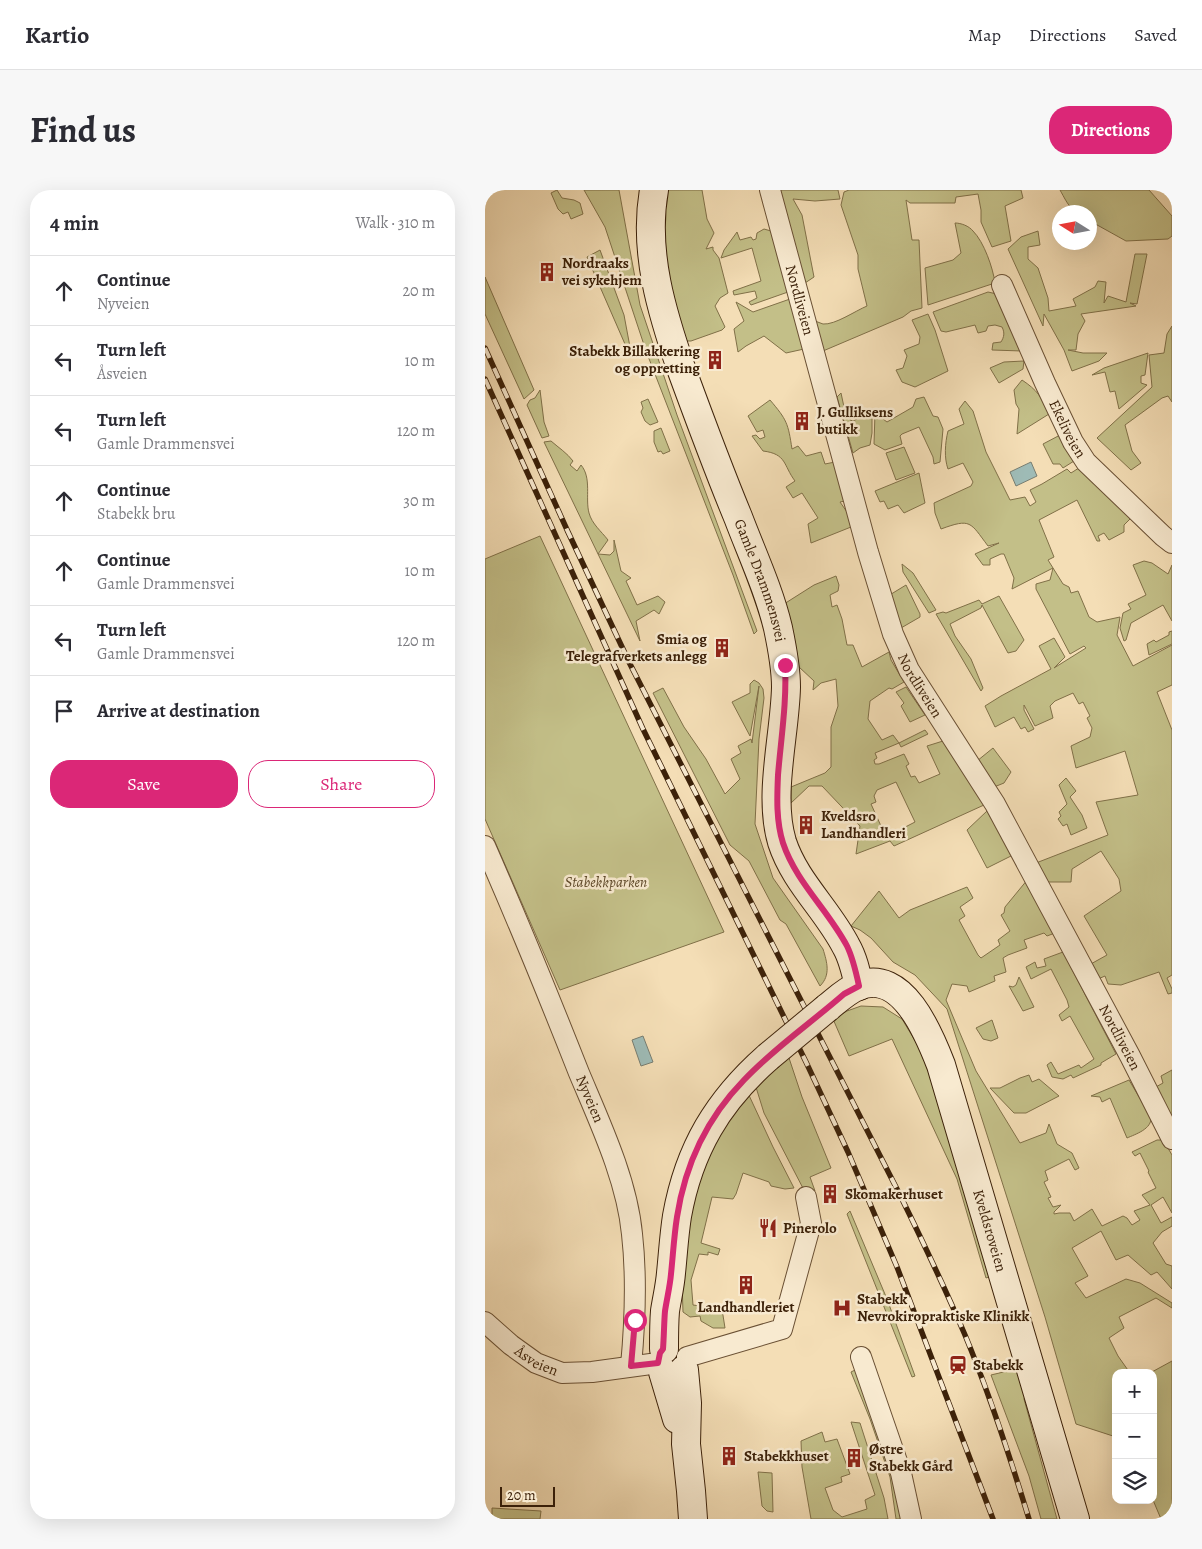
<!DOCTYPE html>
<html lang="en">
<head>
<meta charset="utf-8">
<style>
  body { margin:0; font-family:Alegreya,serif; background:#f7f7f7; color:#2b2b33 }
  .controls { position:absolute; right:15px; bottom:15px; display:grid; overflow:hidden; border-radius:10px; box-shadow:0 5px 20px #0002 }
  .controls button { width:45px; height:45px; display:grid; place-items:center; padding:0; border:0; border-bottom:1px solid #e1e1e2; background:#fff; color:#2b2b33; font:25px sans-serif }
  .compass { position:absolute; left:567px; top:15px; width:45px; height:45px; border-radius:50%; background:#fff; box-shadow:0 5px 20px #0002; rotate:281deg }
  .scale { position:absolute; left:15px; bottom:12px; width:55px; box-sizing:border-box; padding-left:5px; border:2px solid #3c2109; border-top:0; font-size:14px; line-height:18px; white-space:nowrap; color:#3c2109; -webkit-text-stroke:4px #f8ead0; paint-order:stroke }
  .stop { position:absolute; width:15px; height:15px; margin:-11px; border:4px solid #db2777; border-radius:50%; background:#fff }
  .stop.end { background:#db2777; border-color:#fff; box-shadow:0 1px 5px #0008 }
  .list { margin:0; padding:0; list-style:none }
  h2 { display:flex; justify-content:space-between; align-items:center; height:65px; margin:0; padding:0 20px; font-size:21px }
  h2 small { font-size:16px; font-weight:400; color:#7c7c81 }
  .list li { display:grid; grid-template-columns:32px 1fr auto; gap:15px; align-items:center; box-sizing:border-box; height:70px; padding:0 20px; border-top:1px solid #e1e1e2 }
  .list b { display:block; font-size:19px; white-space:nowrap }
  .list p { margin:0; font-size:16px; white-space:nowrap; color:#7c7c81 }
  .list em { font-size:16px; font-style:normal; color:#7c7c81 }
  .actions { display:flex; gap:10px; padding:15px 20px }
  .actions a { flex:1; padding:11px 0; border:1px solid #db2777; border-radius:20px; text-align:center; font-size:18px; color:#db2777 }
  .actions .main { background:#db2777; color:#fff }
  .icon { flex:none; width:28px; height:28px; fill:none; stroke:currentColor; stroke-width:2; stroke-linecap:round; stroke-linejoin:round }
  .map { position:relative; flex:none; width:687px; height:1329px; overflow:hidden; border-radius:20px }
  header { display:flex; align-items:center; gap:30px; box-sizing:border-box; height:70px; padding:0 25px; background:#fff; border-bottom:1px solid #e1e1e2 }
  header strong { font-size:24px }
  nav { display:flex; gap:28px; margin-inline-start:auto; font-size:18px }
  .intro { display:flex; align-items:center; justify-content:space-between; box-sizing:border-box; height:120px; padding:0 30px }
  h1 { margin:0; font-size:35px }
  .button { padding:12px 22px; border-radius:20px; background:#db2777; color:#fff; font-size:18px; font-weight:700 }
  main { display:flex; gap:30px; padding:0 30px }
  aside { flex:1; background:#fff; border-radius:20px; box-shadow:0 5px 20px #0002 }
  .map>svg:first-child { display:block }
  .green { fill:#c3bf88; stroke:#807048; fill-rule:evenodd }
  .water { fill:#9ebbb6; stroke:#777d71 }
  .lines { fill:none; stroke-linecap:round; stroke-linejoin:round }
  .street-casing { stroke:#6a5034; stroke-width:22 }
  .secondary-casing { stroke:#3c2109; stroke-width:30 }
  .street { stroke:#f8ead0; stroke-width:20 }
  .secondary { stroke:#f8ead0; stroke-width:28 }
  .rail-casing { stroke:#3c2109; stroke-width:5.5 }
  .rail { stroke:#f8ead0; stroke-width:4; stroke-dasharray:11; stroke-linecap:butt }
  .secondary-bridge-casing { stroke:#3c2109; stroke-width:30; stroke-linecap:butt }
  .secondary-bridge { stroke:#f8ead0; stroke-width:28 }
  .route { stroke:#db2777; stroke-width:6 }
  .labels { text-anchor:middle; stroke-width:5; stroke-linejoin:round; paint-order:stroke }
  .poi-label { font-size:15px; font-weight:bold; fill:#3c2109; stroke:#f8ead0; text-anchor:start }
  .street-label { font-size:15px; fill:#3c2109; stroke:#f8ead0 }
  .park-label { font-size:15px; font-style:italic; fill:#5e4829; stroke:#f8ead0 }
</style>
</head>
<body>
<header>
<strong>Kartio</strong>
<nav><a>Map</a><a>Directions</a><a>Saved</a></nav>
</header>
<div class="intro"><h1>Find us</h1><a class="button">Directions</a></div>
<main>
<aside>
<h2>4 min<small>Walk · 310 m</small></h2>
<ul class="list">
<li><svg class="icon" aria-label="ahead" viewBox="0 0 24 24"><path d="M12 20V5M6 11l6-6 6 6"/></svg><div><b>Continue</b><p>Nyveien</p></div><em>20 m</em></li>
<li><svg class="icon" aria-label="left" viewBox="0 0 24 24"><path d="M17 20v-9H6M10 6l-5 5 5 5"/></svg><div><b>Turn left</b><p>Åsveien</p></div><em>10 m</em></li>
<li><svg class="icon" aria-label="left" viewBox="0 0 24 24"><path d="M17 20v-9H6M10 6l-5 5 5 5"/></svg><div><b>Turn left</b><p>Gamle Drammensvei</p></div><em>120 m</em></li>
<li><svg class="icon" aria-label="ahead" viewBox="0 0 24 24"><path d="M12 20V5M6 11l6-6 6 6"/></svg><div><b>Continue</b><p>Stabekk bru</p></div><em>30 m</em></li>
<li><svg class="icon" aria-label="ahead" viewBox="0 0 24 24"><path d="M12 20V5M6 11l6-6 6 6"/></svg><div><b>Continue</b><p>Gamle Drammensvei</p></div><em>10 m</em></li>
<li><svg class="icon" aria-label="left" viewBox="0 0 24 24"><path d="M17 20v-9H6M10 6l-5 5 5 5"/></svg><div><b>Turn left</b><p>Gamle Drammensvei</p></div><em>120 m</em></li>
<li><svg class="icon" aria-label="arrive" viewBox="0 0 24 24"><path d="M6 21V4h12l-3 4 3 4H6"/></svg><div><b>Arrive at destination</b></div></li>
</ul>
<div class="actions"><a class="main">Save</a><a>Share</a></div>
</aside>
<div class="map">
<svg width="687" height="1329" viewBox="0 0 687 1329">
  <rect width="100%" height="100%" fill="#f4deb6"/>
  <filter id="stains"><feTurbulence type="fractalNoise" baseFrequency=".004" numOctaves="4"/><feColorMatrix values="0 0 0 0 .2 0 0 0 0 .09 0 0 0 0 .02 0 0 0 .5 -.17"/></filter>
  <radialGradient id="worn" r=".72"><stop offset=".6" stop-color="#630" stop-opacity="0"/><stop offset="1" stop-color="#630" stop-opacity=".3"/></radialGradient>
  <!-- green -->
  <g class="green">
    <path d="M72,0l5,8 12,2 6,3 3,11 -12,5 -3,-7 -5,2 -5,-5 -7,-16z"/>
    <path d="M99,0h35l21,115 37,110 80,216 -3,3 -21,-59 -87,-224 -41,-124z"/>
    <path d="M180,0h37l5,29 7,14 -8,16 7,-2v3l6,8 9,35 -8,5 -5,8 10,21 -3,3 -31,11h-9l-16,-59 -6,-65z"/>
    <path d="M294,0h59l2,9 -25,2 -22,-2 9,16 12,62 -9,6z"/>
    <path d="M364,0h172l2,8 -18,8 6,35 -19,6 -11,-25v-12l-3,-16 -22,3 -1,6h-45l-4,-3 6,40h7l3,68 -11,3 -8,6 -80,34 -8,-30c3,1 5,2 8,3 12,1 32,-13 44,-18l-9,-37v-14l-17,-50 3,-13z"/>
    <path d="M575,0h89l23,26v20l-4,3 -42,2 -36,-20 -1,-9c-19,0 -20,-6 -29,-22z"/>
    <path d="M470,33c6,0 14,3 18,8 11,11 20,37 22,52l-67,22 -3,-37 28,-8 8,-7z"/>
    <path d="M279,39l7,2 17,61 -37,13 -2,-3 8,-4 -2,-7 -21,4 -1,-4 28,-10 -9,-33 -31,10 3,-8 13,-18 3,8 11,-3 2,3 3,-1 1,-6z"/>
    <path d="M553,41l2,14 -12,2v12l10,9 10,30 1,13 27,-5 -3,-7 22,-12 3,-6 8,1 -2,21 4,-7 18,6 9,-48h12l-10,50 -7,-1 6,3 -55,8 4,7 -7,13 -2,16h-8l15,3h24l-8,8 -27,10 -8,-21 -20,-36 -1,12 -35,-77 13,-12z"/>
    <path d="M115,60l24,65 6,32 -2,4 -41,-94z"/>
    <path d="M0,87l49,113 -10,9 -39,-85z"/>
    <path d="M503,102l9,2 25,57 -30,-1 1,-7 8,-1c3,-5 4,-9 1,-15l-7,-2 -7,1 -2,5 -8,2 -3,-8 -29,7 -5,-1 -8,-19z"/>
    <path d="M305,109l14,50 -18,4 -22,-17 -18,10 -8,6 -4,-23 10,-8 -8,-19 17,10z"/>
    <path d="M443,124l7,16 13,41 -33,16 -13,-5 -6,-12 7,-2 4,-12 -3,-6 15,-6 1,-7 -8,-17z"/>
    <path d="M687,136v76l-4,-6 -6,2 -37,27 7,26 9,12 -10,7 -34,-32 55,-51 -3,-32 15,-2 3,-19z"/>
    <path d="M663,163l-3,22 -4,1v7l6,2 -28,24 -4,-18 -5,1 -5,-20 -13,3 12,-7z"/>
    <path d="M539,171l-1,8 -24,14 -9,-15 14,-6z"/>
    <path d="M537,190c15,10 20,17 27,34l-32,20 2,-25 -3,-5 -2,-14z"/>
    <path d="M55,200l4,32 5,14 -7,2 -15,-33 3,-5 5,-2z"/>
    <path d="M356,203l3,14 6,13 3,1 19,-9v21l-2,12 -10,3 -7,5 -16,-56z"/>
    <path d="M439,207l9,19 5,1 5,12 -3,33 -6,2 -1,-7 -14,-30 -17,7 -2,2 2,8 -17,6 -11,-6 1,-31 12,9 26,-15 3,-8z"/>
    <path d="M163,209l10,23 -8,3 -5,-4 -4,-9 2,-4 -2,-6z"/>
    <path d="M285,210c17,20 18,23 22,49l6,-3 8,10 15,-4 4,12 10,-2 10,39 -5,1 7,10 4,15 -40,16 -3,-19 10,-6 -16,-25 -9,5 -7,-11 9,-6c-12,-16 -8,-27 -32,-30l-11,-15 4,-1 4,4 5,-2 -2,-7 -6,2 -9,-16z"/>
    <path d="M480,211l8,10 13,41 24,48 15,-3 5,9 6,-4 -6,-12 12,-6 25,-15 4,4 11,-7 50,51 -8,8v7l-15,8 -5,-7 -6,3 2,5h-3l-20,-41 -38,20 15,37 -6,3 15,24 6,3 2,6 7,-2 11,26 8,5 23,-5 -3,18 16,31 39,-21v40l-15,7 15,38v245l-5,3 5,11v4l-4,1 -9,-22 -38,13 -13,-1 -3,-8 -7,3 -9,-14 18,-10 -23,-39 37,-25 -2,-12 -18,-28 -29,18 -1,13h-27l-8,-19 72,-28 -12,-33 42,-7 -13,-44 -49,17 -5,-22 19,-9 2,-9 -5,-10 3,-2 -7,-14 -4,2 -6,-11 -18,8 -5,5 3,12 -18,8 -11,-21v5l10,19 -6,3 -3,-5 -4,2 -7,-12 -19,10 -10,-21 16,-10 50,-27 -12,-23 15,-8 11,19 -11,11 32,-20 -2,-2 -14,8 -34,-65v-5l14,-4 3,-12 -41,21 2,-11 -10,-24h-3l-11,5v6h-7l-8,-11 24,-11 -11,3c-18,-24 -17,-28 -47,-17l-6,-16 -1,-10 37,-17 2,-4 -10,-19 -15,6c-4,-11 -3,-26 0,-38l16,-7 -5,-15z"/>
    <path d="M176,238l9,23 -7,3 -2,-3 -3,1 -4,-10v-11z"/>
    <path d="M577,244l12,27 -11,7 -3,-4h-7l-10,-20z"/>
    <path d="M66,251c8,7 16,12 22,20l-3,4 7,6 4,-6c11,13 4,33 8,48 3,11 12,18 19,27l-10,14 12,1 4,-4v-11l7,31 10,7 -5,3 11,24 21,-9 7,6 -6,12 -5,-4 -18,11 4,20 -96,-199z"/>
    <path d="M419,257l11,26 -19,7 -10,-27z"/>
    <path d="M434,283l6,30 -21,10 -6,-8 -10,4 -4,-8 -4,1 -5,-11z"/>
    <path d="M55,346l184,396 -164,58 -75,-171v-260z"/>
    <path d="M659,371l8,2 16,11 4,-9v56l-9,-16 -32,18 -5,17 -2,1 -4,-13 3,-15 8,-4 -3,-5 18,-9 -13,-30z"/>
    <path d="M417,374l11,9 23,37 -7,3 -26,-41z"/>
    <path d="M351,386l3,9 -1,6 -8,4 2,12 5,-2 5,14 5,26h6l9,22 27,-15 2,8 13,22 -12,7 -3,-1 -19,13 -2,18 14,21 11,-5 6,8 26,-13 3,4 -27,13 -2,-4 -24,10 2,5 -3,2 1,4h4l25,-10 5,10 -3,2 5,11 4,-1 4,7 21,-9 -13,-28 16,-5 41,64 -90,41 -4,-5 -34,13 4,-28 -38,-40h-13l-18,17v-16l34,-14 6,-6v-40l7,-21 -2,-27 -15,4 -8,7 1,-9 -15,-14 -15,-63 30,-19zM411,592l19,40 -29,15 -15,-33 5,-2 -2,-6 3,-6z"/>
    <path d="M421,395l14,29v3l-19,11 -13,-32z"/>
    <path d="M514,406l25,44 -8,11 -8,2 -26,-48 -1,3 -31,16 5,12 16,23 12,29 -2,3 -45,-77 7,-2 3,1 33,-13 3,4z"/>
    <path d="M687,441v13l-23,11 -2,-11 7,-4 2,2 13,-7v-3z"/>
    <path d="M269,490l5,3 4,6 1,9 -5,41 -4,85 18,54 50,71c4,13 8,26 -3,37l-34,-62 -6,-4 -31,-59 -19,-16 -77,-152 10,-5 21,39 22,32 19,35 15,-15 -9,-20 10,-6 -3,-7 13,-7 1,4 7,-57 -9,50 -18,-34 18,-9v-9z"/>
    <path d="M421,497l19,28 -15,7 -9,-16 3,-3 -8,-11z"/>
    <path d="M508,558l18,24 -7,11 -10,4 -17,-26z"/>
    <path d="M581,588l10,13 -6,6 12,18 5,13 -16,7 -4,-11 -4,2 -5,-7 3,-3 -2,-4 8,-8 -8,-19z"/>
    <path d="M502,621l26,44 -26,13 -20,-38z"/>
    <path d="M543,689l27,54 -8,3 -3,-3 -20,7 3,8 -19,7 -5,3 3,14 -12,4 1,5 -26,11 -2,-6 -15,-2 -6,16 30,71 44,72 26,-10 3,-9 8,20 15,9 7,15 -4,2 -6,-11 -24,12 3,9 -4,2 7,15 -3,1 5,9 8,-2 -7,7v2l5,-1h11l4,8 18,-12 10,17 21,-10 4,2 5,7 8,-5 -6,-9 16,-6 -8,-10 14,-7 -8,-16 1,-1 -9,-18 -5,3 -3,-4 25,-12h4l4,3 7,12v58l-9,-16 -12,8 10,18 11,-6v9l-10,6 -9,11 13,21 6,2v23l-15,-17 -6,3 -23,-20 -12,5 -15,-29 -29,17 16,28 -13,7 11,15 40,-19 14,4 32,20v5l-16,-10 -37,19 5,11 -15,10 9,18 12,17h-14v64l-40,-13 -31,-107 -98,-308 -32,-34 -22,-13 -22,-24 -11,-8 -9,-4 28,-35 20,27 11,-8 57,-23 6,11 -13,9 5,9 -6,4 19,35 3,3 19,-13 -2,-5 12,-9 -9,-16 3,-2 1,-6z"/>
    <path d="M578,762l53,102 -15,9v2l-28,13 -2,-3 -8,4 -11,-2 -5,-12 4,-3 7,12 21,-9 2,3 13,-9 -24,-43 -8,5 -3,-6 10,-8 -2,-7 -16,-31 -20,10 -5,-12 9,-5 2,6 9,-2 -2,-7z"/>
    <path d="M534,787l15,30 -11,4 -14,-25 4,1 3,-2z"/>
    <path d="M376,816l22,1 19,12 24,40 68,216 -8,3 -29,-99 -65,-140 -43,17 -16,-37 14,-8z"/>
    <path d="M507,830l6,18 -7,3 -8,-2 -7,-11z"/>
    <path d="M304,868l13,39 29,71 -21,9 5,14 -9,3 -42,-81 -9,-29z"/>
    <path d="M687,880v53l-18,-35 9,-5 -2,-7z"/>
    <path d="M544,885l3,7 7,-3 20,17 -33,17h-12l-24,-25h10l20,-10z"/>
    <path d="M644,890l22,37c1,12 -15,17 -24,21l-17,-40 -8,4 -2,-5 -9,-1z"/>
    <path d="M262,901l26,56 21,41 -9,1 -14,-3 -2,-4 -26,-9 -7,21 -3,5 -21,-2 -11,46 19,6 -2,6 -10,-3v3l-9,-1 -8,26 2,25 29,4 3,19h-12l-12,-7 -1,-5 -10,1 -7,-5 -1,-29 8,-85 28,-68z"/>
    <path d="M365,1021l37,88 28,77 -3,1 -65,-163z"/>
    <path d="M687,1171v158h-11l-8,-19v-127h-3z"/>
    <path d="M535,1178l7,21 -3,10 33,120h-16l-12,-43 -38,-101z"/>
    <path d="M372,1179l38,103 9,47h-8l-6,-42 -20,-58 -19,-47z"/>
    <path d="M366,1232l9,1 24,75 4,21h-77l-9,-52 -1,-26 21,-9 3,10 12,-3 13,35 -9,3 1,5 -17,6 8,22 9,7 25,-8 -2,-9 10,-5z"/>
    <path d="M273,1282l14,1 1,39 -6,-1 -5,-5z"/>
    <path d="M7,1318l49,3 -1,8h-48z"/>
  </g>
  <!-- water -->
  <g class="water">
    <path d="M546,272l6,14 -21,10 -6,-14z"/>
    <path d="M158,846l10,26 -12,4 -9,-26z"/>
  </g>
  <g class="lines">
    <!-- street casing -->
    <g class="street-casing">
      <g id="street">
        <path id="s1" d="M285,0l98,362 25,82 16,36 86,134 135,252 42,83"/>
        <path id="s2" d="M517,95l43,98 28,59 13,20 77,74 9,7"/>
        <path id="s3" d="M0,656c33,75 64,151 94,227 21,50 48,107 53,161 5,44 3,89 -1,132"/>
        <path id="s4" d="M0,1132l26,23 25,18 26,10 30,-1 66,-9"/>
        <path d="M202,1167l95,-28 29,-106 -5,-26"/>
        <path d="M376,1167l40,116 10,46"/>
      </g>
    </g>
    <!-- secondary casing -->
    <g class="secondary-casing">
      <g id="secondary">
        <path id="s5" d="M169,0c-11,62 8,123 28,181 18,49 36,98 56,146 14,37 31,73 40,111 4,19 8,39 8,59 -1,48 -18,108 -4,155 13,40 45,67 64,104 7,12 10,26 13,40"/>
        <path id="s6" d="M342,818c10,-8 19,-17 31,-22 44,-19 71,48 83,79l134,454"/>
        <path d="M179,1159c0,-13 0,-26 1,-38 2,-13 5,-25 6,-38 2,-19 3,-38 6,-57 12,-67 41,-115 91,-159"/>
        <path d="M199,1180l3,33 -1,41 5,47 2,28"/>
        <path d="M178,1182l14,47"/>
      </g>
    </g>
    <!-- street -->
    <use href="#street" class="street"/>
    <!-- secondary -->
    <use href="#secondary" class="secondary"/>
    <!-- rail casing -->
    <g class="rail-casing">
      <g id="rail">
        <path d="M0,158l83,184 62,132 271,533c22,45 44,91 64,138 25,60 45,122 64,184"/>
        <path d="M0,189l158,350 163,333 42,90 49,115 96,252"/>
      </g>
    </g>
    <!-- rail -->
    <use href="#rail" class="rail"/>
    <!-- secondary-bridge casing -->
    <g class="secondary-bridge-casing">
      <path id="secondary-bridge" d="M283,867l59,-49"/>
    </g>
    <!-- secondary-bridge -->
    <use href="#secondary-bridge" class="secondary-bridge"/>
  </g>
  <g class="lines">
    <!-- route -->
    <path class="route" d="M150,1130l-4,46 27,-3 2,-10 3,-4c1,-13 1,-26 2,-38 2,-13 5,-25 6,-37 2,-19 3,-38 6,-57 8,-52 30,-99 67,-137 30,-32 67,-57 100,-86l15,-8c-3,-14 -6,-28 -12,-40 -19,-36 -51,-64 -64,-103 -7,-22 -6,-46 -5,-68 3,-37 9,-73 7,-110"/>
  </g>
  <!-- icons -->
  <defs>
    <g id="building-bare" transform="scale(1.5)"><path d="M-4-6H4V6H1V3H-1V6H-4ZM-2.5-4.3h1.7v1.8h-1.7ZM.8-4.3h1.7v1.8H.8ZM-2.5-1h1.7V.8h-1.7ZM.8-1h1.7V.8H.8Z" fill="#8f2418" stroke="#f8ead0" stroke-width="2.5" paint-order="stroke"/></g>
    <g id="restaurant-bare" transform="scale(1.5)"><path d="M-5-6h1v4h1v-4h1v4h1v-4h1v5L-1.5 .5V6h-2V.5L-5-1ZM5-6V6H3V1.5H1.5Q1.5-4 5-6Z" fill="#8f2418" stroke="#f8ead0" stroke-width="2.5" paint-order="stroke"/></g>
    <g id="hospital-bare" transform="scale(1.5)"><path d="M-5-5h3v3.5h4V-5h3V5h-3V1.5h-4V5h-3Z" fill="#8f2418" stroke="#f8ead0" stroke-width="2.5" paint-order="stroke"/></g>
    <g id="station-bare" transform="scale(1.5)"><path d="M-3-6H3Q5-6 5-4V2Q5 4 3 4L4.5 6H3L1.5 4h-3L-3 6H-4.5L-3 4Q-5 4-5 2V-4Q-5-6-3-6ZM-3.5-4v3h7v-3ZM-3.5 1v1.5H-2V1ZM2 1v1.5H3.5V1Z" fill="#8f2418" stroke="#f8ead0" stroke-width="2.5" paint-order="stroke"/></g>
  </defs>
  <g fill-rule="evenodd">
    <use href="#building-bare" x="62" y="82"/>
    <use href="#building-bare" x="230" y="170"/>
    <use href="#building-bare" x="317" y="231"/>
    <use href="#building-bare" x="237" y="458"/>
    <use href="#building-bare" x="321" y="635"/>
    <use href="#building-bare" x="345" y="1004"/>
    <use href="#restaurant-bare" x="283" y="1038"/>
    <use href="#building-bare" x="261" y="1095"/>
    <use href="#hospital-bare" x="357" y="1118"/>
    <use href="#station-bare" x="473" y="1175"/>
    <use href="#building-bare" x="244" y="1266"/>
    <use href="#building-bare" x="369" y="1268"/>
  </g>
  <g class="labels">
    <!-- poi labels -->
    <g class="poi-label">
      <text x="77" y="78">Nordraaks<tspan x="77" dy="17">vei sykehjem</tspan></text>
      <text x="215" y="166" text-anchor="end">Stabekk Billakkering<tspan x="215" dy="17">og oppretting</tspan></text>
      <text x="332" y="227">J. Gulliksens<tspan x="332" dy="17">butikk</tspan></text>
      <text x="222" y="454" text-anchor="end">Smia og<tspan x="222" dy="17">Telegrafverkets anlegg</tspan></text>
      <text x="336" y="631">Kveldsro<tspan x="336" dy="17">Landhandleri</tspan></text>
      <text x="360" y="1009">Skomakerhuset</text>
      <text x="298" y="1043">Pinerolo</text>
      <text x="372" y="1114">Stabekk<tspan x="372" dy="17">Nevrokiropraktiske Klinikk</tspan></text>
      <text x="261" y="1122" text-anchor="middle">Landhandleriet</text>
      <text x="488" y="1180">Stabekk</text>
      <text x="384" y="1264">Østre<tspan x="384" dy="17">Stabekk Gård</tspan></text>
      <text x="259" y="1271">Stabekkhuset</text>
    </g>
    <!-- street labels -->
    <g class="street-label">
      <text dy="5" stroke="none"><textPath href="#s1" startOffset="114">Nordliveien</textPath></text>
      <text dy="5" stroke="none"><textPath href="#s2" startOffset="158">Ekeliveien</textPath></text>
      <text dy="5" stroke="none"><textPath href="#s5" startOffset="409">Gamle Drammensvei</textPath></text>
      <text dy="5" stroke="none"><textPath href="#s1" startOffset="519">Nordliveien</textPath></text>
      <text dy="5" stroke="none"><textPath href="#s1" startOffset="924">Nordliveien</textPath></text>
      <text dy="5" stroke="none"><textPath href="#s3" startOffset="274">Nyveien</textPath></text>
      <text dy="5" stroke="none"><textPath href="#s6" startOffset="339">Kveldsroveien</textPath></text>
      <text dy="5" stroke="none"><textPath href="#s4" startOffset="65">Åsveien</textPath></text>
    </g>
    <!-- park labels -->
    <g class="park-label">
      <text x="121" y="697">Stabekkparken</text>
    </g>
  </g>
  <rect width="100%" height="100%" filter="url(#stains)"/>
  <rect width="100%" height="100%" fill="url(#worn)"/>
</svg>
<div class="controls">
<button>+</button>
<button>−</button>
<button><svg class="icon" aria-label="layers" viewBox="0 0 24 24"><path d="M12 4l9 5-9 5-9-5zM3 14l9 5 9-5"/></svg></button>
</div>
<svg class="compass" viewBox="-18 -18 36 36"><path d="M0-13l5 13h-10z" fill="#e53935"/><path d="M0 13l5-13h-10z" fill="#7c7c81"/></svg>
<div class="scale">20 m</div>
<div class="stop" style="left:150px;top:1130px"></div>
<div class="stop end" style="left:300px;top:475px"></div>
</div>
</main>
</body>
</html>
